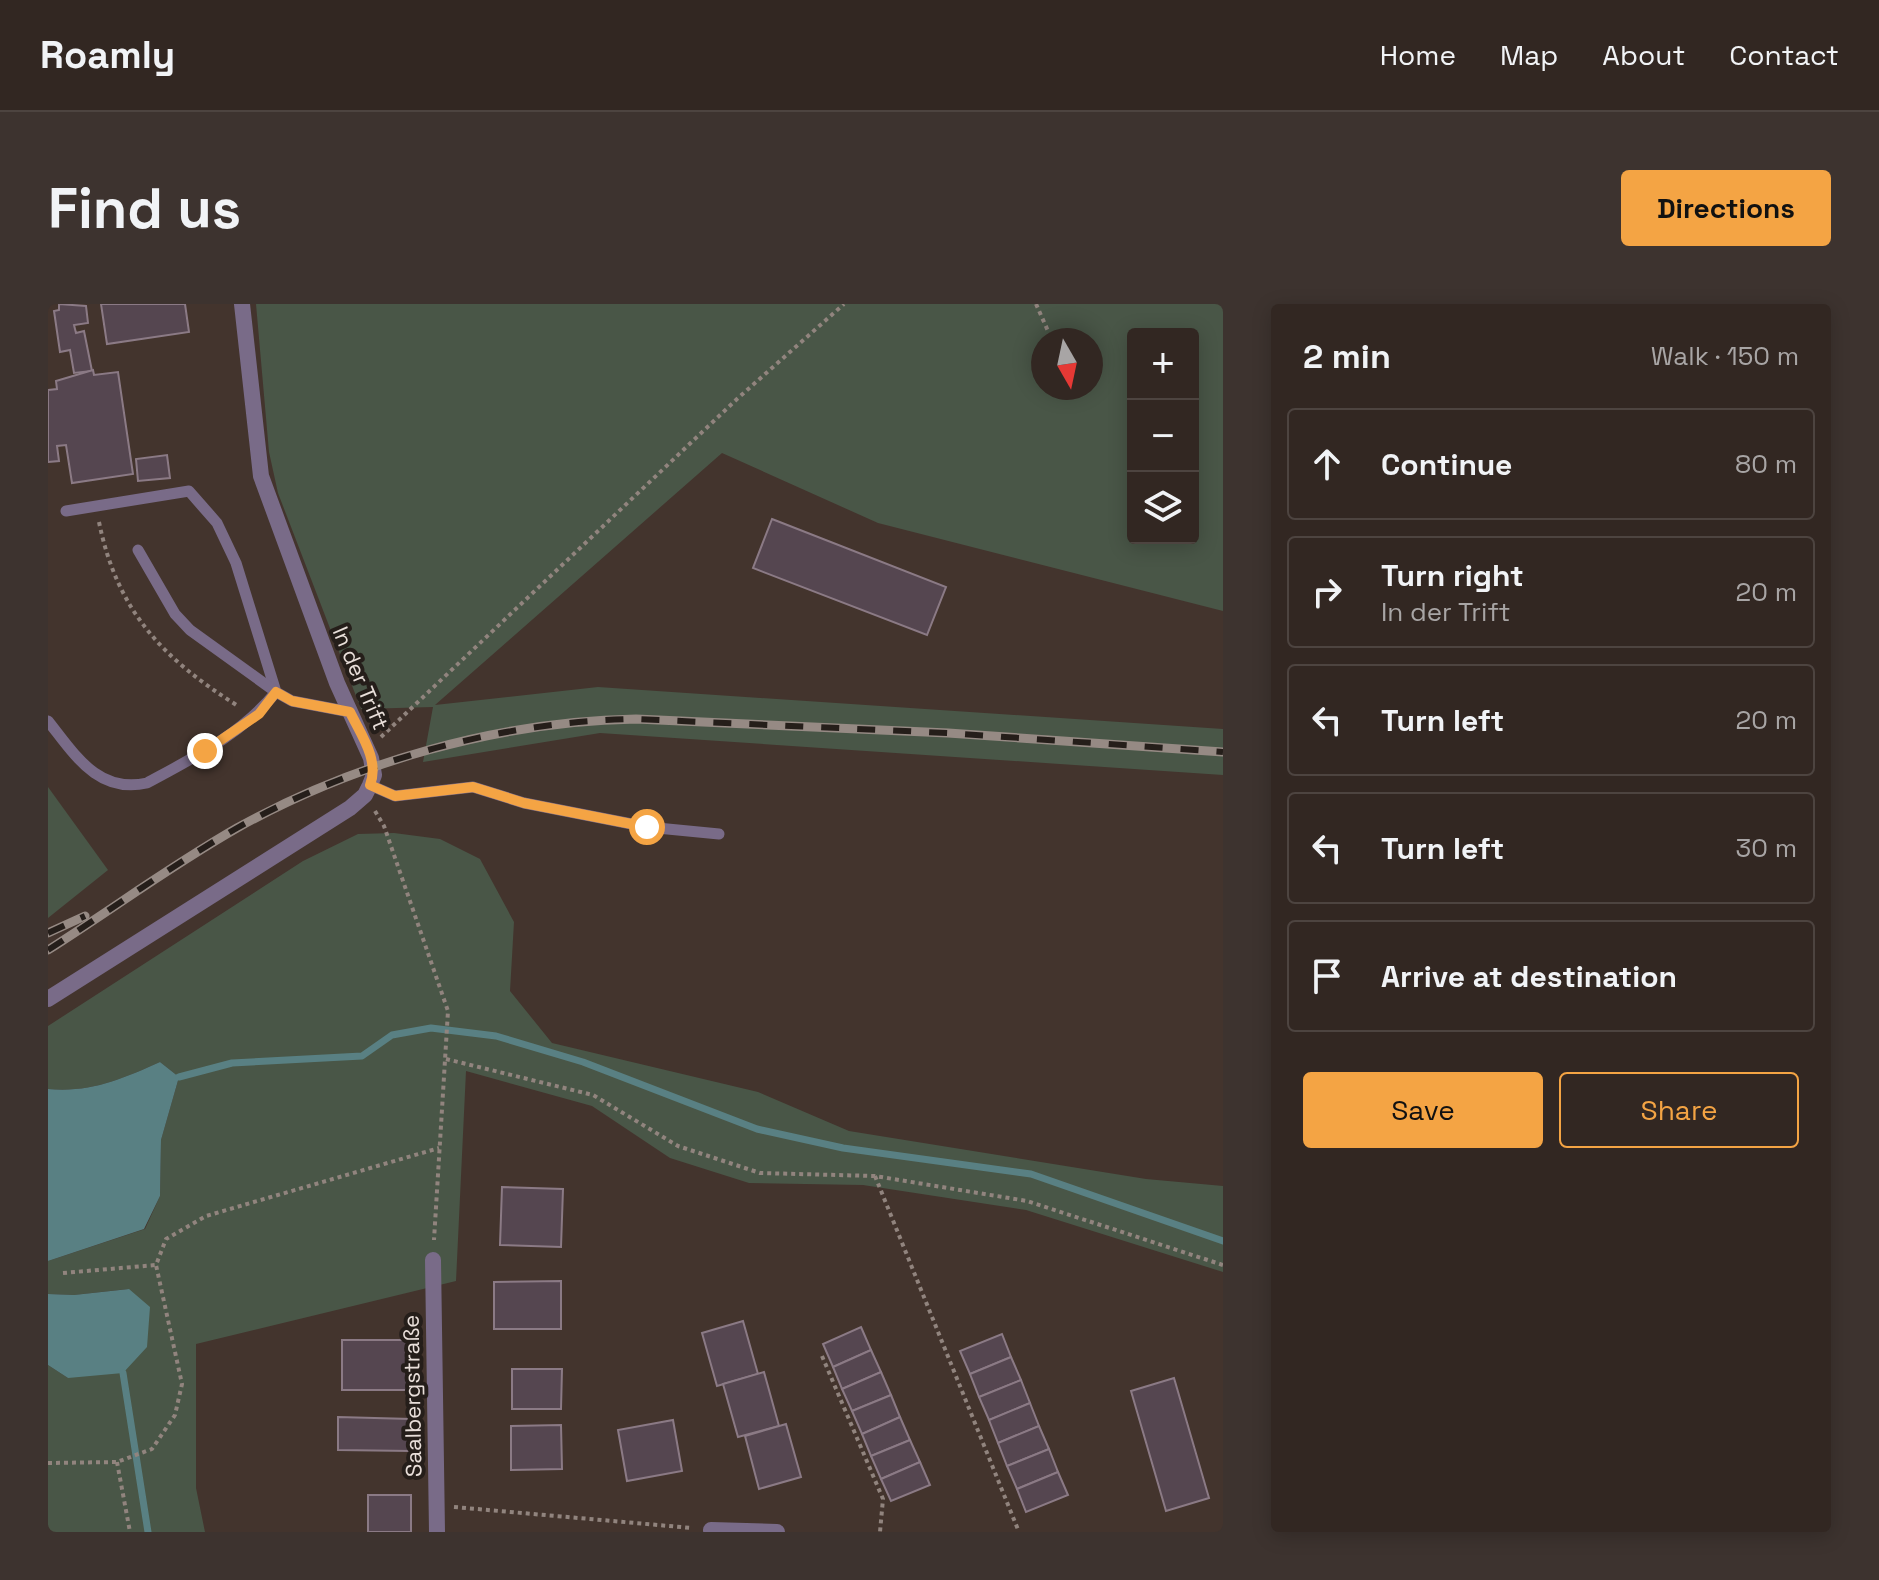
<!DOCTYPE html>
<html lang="en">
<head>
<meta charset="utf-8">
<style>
  body { margin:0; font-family:"Space Grotesk",sans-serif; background:#3d332f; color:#f1f3f6 }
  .controls { position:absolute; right:24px; top:24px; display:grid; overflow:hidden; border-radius:8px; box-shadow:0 4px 20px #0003 }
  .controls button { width:72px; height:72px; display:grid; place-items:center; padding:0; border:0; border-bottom:2px solid #4d4440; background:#322722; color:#f1f3f6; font:40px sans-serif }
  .compass { position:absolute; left:983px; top:24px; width:72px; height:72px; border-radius:50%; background:#322722; box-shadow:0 4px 20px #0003; rotate:171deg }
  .stop { position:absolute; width:24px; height:24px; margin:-18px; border:6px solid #f4a444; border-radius:50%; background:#fff }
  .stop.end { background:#f4a444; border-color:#fff; box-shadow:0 2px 8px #0008 }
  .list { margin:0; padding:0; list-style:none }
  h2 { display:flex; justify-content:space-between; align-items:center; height:104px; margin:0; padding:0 32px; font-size:34px }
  h2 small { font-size:26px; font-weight:400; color:#a8a5a5 }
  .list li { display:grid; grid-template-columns:52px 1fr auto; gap:24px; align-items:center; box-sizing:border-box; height:112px; margin:0 16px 16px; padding:0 16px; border:2px solid #4d4440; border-radius:8px }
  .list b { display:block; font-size:30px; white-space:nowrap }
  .list p { margin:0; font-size:26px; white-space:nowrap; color:#a8a5a5 }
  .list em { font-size:26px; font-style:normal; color:#a8a5a5 }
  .actions { display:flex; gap:16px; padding:24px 32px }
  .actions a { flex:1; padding:18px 0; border:2px solid #f4a444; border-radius:8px; text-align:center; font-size:28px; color:#f4a444 }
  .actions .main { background:#f4a444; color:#111 }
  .icon { flex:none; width:44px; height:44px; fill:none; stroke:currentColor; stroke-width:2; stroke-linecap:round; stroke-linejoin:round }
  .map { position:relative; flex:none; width:1175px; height:1228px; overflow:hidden; border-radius:8px }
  header { display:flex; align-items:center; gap:48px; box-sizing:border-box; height:112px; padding:0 40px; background:#322722; border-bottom:2px solid #4d4440 }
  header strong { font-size:38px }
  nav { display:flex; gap:44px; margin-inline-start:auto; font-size:28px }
  .intro { display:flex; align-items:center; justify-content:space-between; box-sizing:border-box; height:192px; padding:0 48px }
  h1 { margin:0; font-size:56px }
  .button { padding:20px 36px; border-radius:8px; background:#f4a444; color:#111; font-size:28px; font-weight:700 }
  main { display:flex; gap:48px; padding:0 48px }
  aside { flex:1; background:#322722; border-radius:8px; box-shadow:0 4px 20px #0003 }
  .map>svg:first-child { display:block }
  .green { fill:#495647; fill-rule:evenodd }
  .water { fill:#598083 }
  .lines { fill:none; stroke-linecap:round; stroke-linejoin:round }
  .stream { stroke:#598083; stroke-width:7 }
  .building { fill:#554650; stroke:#8b7a85; stroke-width:2 }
  .path { stroke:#91847e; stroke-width:4; stroke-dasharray:4 4; stroke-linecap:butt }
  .service { stroke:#796b88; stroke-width:11 }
  .minor { stroke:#796b88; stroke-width:16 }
  .rail-casing { stroke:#968a84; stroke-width:9 }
  .rail { stroke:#251e1a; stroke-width:6; stroke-dasharray:18; stroke-linecap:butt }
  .route { stroke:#f4a444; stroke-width:10 }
  .labels { text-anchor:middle; stroke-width:8; stroke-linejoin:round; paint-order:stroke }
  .street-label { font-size:22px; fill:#e9dfda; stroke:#251e1a }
</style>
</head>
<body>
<header>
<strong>Roamly</strong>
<nav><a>Home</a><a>Map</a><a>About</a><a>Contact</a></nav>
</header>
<div class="intro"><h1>Find us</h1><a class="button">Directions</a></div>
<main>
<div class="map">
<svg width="1175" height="1228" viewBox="0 0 1175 1228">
  <rect width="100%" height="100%" fill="#43342d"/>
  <!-- green -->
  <g class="green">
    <path d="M208,0h967v307l-345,-88 -156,-70 -287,252 163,-18 625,42v46l-623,-42 -177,29 10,-55 -72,2 -83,-216 -9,-41zM1145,30v204h-60v-204zM1043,36v48h-48v-48z"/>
    <path d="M0,483l60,83 -60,48z"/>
    <path d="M346,529l46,6 40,20 34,63 -4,69 42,52 206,49 91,39 297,48 77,7v86l-197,-62 -163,-25 -114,-2 -79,-25 -78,-52 -126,-35 -10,210 -260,63v144l9,44h-157v-167l20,13 60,-89 -54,6 -26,-1v-33l97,-32 15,-33 1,-56 18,-63 -19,-15c-38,17 -70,31 -112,27v-63l255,-165 55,-27z"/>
  </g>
  <!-- water -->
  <g class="water">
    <path d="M112,758l19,15 -18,63 -1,56 -16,33 -96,32v-172c42,4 74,-10 112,-27z"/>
    <path d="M81,985l21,18 -3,40 -24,26 -55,5 -20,-13v-71l26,1z"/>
  </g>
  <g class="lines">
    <!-- stream -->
    <g class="stream">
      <path d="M131,773l53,-14 130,-7 30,-21 39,-7 65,8 87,26 174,67 86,19 188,26 192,67"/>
      <path d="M75,1069l25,159"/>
    </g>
  </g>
  <!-- building -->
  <g class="building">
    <path d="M11,0l27,2 2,17 -14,2 2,8 8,-2 8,40 -18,2 -4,-23 -10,2 -6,-41 5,-1z"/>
    <path d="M53,0h84l4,28 -82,12z"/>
    <path d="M45,66l1,5 24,-3 15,102 -61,9 -6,-38 -9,1 2,15 -11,1v-72l9,-1 -1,-8z"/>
    <path d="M119,151l3,23 -32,3 -2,-22z"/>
    <path d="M724,215l174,68 -19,48 -174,-67z"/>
    <path d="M454,883l61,2 -2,58 -61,-2z"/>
    <path d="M513,977v48h-67v-47z"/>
    <path d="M695,1017l15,53 -41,12 -15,-53z"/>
    <path d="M813,1023l10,23 -38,17 -10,-23z"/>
    <path d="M954,1030l9,23 -41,17 -10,-23z"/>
    <rect x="294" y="1036" width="67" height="50"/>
    <path d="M823,1046l10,22 -39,17 -9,-22z"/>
    <path d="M963,1053l10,23 -42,17 -9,-23z"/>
    <path d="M464,1065h50l-1,40h-49z"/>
    <path d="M716,1068l15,54 -41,11 -15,-53z"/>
    <path d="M833,1068l10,23 -39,16 -10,-22z"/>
    <path d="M1126,1074l35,120 -43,13 -35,-120z"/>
    <path d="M973,1076l9,23 -41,17 -10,-23z"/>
    <path d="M843,1091l9,22 -38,17 -10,-23z"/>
    <path d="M982,1099l9,23 -41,17 -9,-23z"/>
    <path d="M290,1113l73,2v32l-73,-1z"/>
    <path d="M852,1113l10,23 -39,16 -9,-22z"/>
    <path d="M625,1116l9,51 -55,10 -9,-51z"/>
    <path d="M738,1120l15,53 -42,12 -14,-53z"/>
    <path d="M513,1121l1,44 -51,1v-44z"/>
    <path d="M991,1122l10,23 -42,17 -9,-23z"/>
    <path d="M862,1136l10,22 -39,17 -10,-23z"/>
    <path d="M1001,1145l9,23 -41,17 -10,-23z"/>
    <path d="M872,1158l10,23 -39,16 -10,-22z"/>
    <path d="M1010,1168l10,23 -42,17 -9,-23z"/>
    <rect x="320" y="1191" width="43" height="37"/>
  </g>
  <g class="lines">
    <!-- path -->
    <g class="path">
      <path d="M988,0l16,36"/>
      <path d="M51,218c18,89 64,137 139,184"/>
      <path d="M333,433l356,-338 107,-95"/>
      <path d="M327,507l9,15 64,185 -14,229"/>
      <path d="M398,755l147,36 85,51 82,27 115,3 152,25 196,64"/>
      <path d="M827,872l144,356"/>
      <path d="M15,969l93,-8"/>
      <path d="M774,1052l61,143 -3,33"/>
      <path d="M69,1158l13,70"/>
      <path d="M0,1159l69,-1 35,-13 23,-34 7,-31 -26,-119 10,-26 40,-23 233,-68"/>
      <path d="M406,1203l238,21"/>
    </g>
    <!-- service -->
    <g class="service">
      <path d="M18,207l123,-20 28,32 19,40 40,129 16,9 58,11"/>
      <path d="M0,417c27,34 50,73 99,62 46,-25 95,-49 129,-91l-86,-62 -15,-16 -37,-64"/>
      <path d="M322,481l25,11 78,-9 51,16 123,24 72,7"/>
    </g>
    <!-- minor -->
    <g class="minor">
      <path d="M0,695l302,-191 15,-13 5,-10 4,-10 -3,-17 -34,-75 -76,-207 -19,-172"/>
      <path d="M385,956l4,272"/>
      <path d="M663,1226l66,2"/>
    </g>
    <!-- rail casing -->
    <g class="rail-casing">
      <g id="rail">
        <path d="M0,629l37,-17"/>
        <path d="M0,646c63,-40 124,-85 189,-122 119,-66 263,-107 399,-109l312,14 275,19"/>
      </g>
    </g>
    <!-- rail -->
    <use href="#rail" class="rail"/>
  </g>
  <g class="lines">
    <!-- route -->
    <path class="route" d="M157,447l54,-37 17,-22 16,9 58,11c10,21 30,48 20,73l25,11 78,-9 51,16 123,24"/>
  </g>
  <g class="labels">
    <!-- street labels -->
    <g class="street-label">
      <text transform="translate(313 374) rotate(67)" y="8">In der Trift</text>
      <text transform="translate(364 1092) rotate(-91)" y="8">Saalbergstraße</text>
    </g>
  </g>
</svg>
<div class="controls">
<button>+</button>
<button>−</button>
<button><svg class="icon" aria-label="layers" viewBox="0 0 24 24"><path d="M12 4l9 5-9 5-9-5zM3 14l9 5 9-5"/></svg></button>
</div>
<svg class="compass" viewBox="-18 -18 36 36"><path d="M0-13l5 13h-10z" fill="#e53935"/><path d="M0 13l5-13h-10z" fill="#a8a5a5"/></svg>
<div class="stop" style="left:599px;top:523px"></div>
<div class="stop end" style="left:157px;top:447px"></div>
</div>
<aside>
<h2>2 min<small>Walk · 150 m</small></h2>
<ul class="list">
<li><svg class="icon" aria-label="ahead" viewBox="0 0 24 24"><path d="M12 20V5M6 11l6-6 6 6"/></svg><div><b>Continue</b></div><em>80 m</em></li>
<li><svg class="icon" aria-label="right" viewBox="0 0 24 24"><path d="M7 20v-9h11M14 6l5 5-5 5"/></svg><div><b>Turn right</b><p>In der Trift</p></div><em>20 m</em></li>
<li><svg class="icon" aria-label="left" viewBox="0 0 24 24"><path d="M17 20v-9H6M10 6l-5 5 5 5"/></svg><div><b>Turn left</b></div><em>20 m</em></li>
<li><svg class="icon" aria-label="left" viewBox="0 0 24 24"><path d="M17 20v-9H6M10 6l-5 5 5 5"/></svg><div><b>Turn left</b></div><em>30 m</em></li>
<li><svg class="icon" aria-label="arrive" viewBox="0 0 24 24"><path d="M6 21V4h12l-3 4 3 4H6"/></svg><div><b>Arrive at destination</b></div></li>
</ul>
<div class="actions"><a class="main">Save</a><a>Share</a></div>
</aside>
</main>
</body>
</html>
